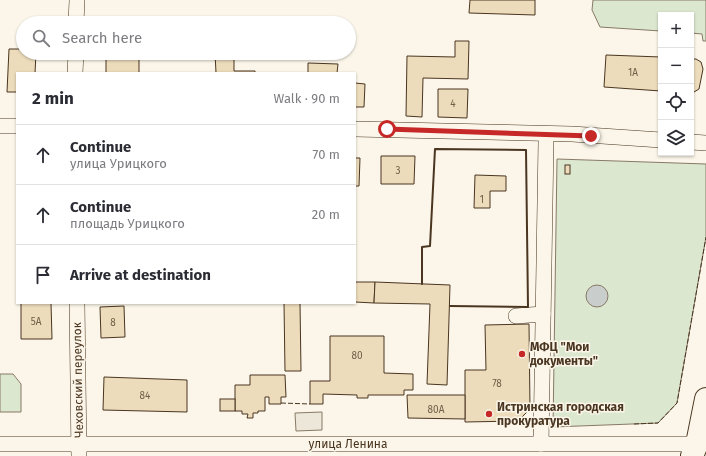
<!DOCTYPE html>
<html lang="en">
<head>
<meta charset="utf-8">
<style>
  body { margin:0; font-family:"Fira Sans",sans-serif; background:#f2f2f3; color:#2b2b33 }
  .controls { position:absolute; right:12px; top:12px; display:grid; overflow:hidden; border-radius:0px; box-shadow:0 1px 3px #0004 }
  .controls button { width:36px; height:36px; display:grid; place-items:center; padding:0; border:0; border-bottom:1px solid #e1e1e2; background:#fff; color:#2b2b33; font:20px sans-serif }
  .stop { position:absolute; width:12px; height:12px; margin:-9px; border:3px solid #c62828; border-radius:50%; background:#fff }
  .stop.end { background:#c62828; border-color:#fff; box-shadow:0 1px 4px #0008 }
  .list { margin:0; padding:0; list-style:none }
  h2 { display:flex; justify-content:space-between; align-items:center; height:52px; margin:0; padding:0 16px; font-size:17px }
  h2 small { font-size:13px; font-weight:400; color:#7c7c81 }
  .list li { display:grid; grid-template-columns:26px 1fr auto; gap:12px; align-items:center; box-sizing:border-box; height:60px; padding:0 16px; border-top:1px solid #e1e1e2 }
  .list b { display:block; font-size:15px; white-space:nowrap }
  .list p { margin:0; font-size:13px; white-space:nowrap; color:#7c7c81 }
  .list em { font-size:13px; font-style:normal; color:#7c7c81 }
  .icon { flex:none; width:22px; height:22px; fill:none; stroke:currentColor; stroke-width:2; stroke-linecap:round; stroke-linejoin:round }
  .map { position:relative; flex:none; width:706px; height:456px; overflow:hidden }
  .search { position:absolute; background:#fff; box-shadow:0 1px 3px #0004; left:16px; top:16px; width:340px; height:44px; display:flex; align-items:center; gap:10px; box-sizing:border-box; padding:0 14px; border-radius:22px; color:#7c7c81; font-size:15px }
  .panel { position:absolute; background:#fff; box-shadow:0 1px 3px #0004; left:16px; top:72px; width:340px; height:232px; border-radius:0px }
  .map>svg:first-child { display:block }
  .green { fill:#dce7d0; stroke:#887966 }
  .parking { fill:#ede7d9; stroke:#887966 }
  .water { fill:#c9cecd; stroke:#887966 }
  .building { fill:#ecdcbc; stroke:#4a3520 }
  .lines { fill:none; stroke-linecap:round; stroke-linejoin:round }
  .street-casing { stroke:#4a3520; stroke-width:16 }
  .primary-casing { stroke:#4a3520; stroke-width:24 }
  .street { stroke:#fbf6e9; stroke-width:15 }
  .primary { stroke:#fbf6e9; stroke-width:22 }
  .fence { stroke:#4a3520; stroke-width:1; stroke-dasharray:5 2; stroke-linecap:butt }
  .wall { stroke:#4a3520; stroke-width:2 }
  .route { stroke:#c62828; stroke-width:5 }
  .poi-dot { fill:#c62828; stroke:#fbf6e9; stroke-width:1.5 }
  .labels { text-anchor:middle; stroke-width:3; stroke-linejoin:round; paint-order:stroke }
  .number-label { font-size:10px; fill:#725f47 }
  .poi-label { font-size:12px; font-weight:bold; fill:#4a3520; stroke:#fbf6e9; text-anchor:start }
  .street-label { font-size:12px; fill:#4a3520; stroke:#fbf6e9 }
</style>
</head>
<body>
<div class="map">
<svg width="706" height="456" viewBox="0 0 706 456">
  <rect width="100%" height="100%" fill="#fbf6e9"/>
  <!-- green -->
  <g class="green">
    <path d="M593,0h113v41h-3l-1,-7 -11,-1v-18h-30v16l-61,-4 -8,-17z"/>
    <path d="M557,159l149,5v73l-29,166 -19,20 -105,4z"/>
    <path d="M0,374h13l8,10v28h-21z"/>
  </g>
  <!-- parking -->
  <path class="parking" d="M322,412v18l-26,1 -1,-18z"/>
  <!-- water -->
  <circle class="water" cx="597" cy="296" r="11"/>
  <!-- building -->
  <g class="building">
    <path d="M470,0h65v15l-66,-2z"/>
    <path d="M455,41h14l-1,38 -45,-1 -1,39 -16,-1 1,-60 48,1z"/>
    <path d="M9,49h14v4h13l-1,20h-18v19h-10z"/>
    <path d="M215,53h19v18h21v2h-39z"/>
    <rect x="106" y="54" width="33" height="19"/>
    <path d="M606,55l55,2v34l-57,-4z"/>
    <path d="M691,59h5l5,3 2,7 -4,20 -5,3h-3z"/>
    <path d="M308,63l30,1 -1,9h-29z"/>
    <path d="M355,83l10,1 -1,23h-9z"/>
    <path d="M438,89h30l-1,29 -29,-1z"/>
    <path d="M381,156h34l-1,28h-33z"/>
    <path d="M355,158h5l-1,28h-4z"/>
    <rect x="565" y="165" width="5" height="9"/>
    <path d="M475,175l31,1v15h-16v17h-16z"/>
    <path d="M355,282h20l-1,21 -19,-1z"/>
    <path d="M375,282l75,3 -3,100 -20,-1 3,-80 -56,-1z"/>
    <path d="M21,303h30l1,36h-31z"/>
    <path d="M284,303h16l1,68h-16z"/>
    <path d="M124,306l1,31 -24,1 -1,-31z"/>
    <path d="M529,324l1,85 -12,12 -53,1v-52h21l-1,-45z"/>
    <path d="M330,336h54v37l29,1v16h-9v5h-36v3h-11v-3l-34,-1v10h-13v-23h20z"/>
    <path d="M250,375h35l1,22h-5v7h-12v-7h-4v14h-7v2h-5v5h-6l1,-4h-6v-3h-7v-26h15z"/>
    <path d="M104,377l83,3v32l-84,-2z"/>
    <path d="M407,395h58v24l-57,-1z"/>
    <rect x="220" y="399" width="15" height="12"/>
  </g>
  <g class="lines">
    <!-- street casing -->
    <g class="street-casing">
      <g id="street">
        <path d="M76,23l1,-23"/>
        <path d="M75,73l1,-20"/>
        <path d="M0,126h17"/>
        <path d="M355,129l217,5 89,6"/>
        <path d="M691,142l15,1"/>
        <path d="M77,303l2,153"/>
        <path d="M516,316l27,-2"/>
        <path d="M0,444h697"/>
        <path d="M541,444l5,-302"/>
      </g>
    </g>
    <!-- primary casing -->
    <g class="primary-casing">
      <path id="primary" d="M692,456l5,-12 9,-45"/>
    </g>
    <!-- street -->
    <use href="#street" class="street"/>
    <!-- primary -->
    <use href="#primary" class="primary"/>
    <!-- fence -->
    <g class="fence">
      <path d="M281,403l29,1"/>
      <path d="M634,424l24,-1 19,-20 29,-166"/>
    </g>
    <!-- wall -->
    <path class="wall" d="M422,284v-37l8,-1 5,-97 91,1 2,157 -78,-1"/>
  </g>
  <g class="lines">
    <!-- route -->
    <path class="route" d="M387,129l204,7"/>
  </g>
  <!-- markers -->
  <g class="poi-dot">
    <circle cx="522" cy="354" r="4"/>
    <circle cx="489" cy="414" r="4"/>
  </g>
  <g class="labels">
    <!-- number labels -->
    <g class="number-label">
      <text x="633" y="76">1А</text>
      <text x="453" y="107">4</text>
      <text x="398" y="174">3</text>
      <text x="482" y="203">1</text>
      <text x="36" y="325">5А</text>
      <text x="113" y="326">8</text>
      <text x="357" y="359">80</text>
      <text x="497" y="387">78</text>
      <text x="145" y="399">84</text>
      <text x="436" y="413">80А</text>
    </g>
    <!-- poi labels -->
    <g class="poi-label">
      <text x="530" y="351">МФЦ "Мои<tspan x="530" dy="14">документы"</tspan></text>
      <text x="497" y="411">Истринская городская<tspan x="497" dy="14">прокуратура</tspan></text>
    </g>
    <!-- street labels -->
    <g class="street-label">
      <text transform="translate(78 380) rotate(-91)" y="4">Чеховский переулок</text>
      <text x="348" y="448">улица Ленина</text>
    </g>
  </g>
</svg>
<div class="controls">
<button>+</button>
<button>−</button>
<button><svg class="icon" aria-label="locate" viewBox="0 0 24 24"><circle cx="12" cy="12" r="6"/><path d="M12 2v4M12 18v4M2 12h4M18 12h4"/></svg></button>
<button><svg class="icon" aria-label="layers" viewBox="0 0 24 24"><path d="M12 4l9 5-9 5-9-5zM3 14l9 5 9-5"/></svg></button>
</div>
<div class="stop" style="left:387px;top:129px"></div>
<div class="stop end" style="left:591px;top:136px"></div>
<div class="search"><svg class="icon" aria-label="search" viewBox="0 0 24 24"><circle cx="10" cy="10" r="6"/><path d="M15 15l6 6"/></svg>Search here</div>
<section class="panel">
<h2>2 min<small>Walk · 90 m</small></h2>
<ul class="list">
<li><svg class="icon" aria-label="ahead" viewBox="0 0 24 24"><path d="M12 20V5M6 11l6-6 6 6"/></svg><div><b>Continue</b><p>улица Урицкого</p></div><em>70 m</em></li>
<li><svg class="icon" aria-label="ahead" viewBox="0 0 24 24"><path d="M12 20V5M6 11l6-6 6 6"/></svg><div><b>Continue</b><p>площадь Урицкого</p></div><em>20 m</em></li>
<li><svg class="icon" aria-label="arrive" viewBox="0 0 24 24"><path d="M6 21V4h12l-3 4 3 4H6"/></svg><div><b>Arrive at destination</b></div></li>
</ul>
</section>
</div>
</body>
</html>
